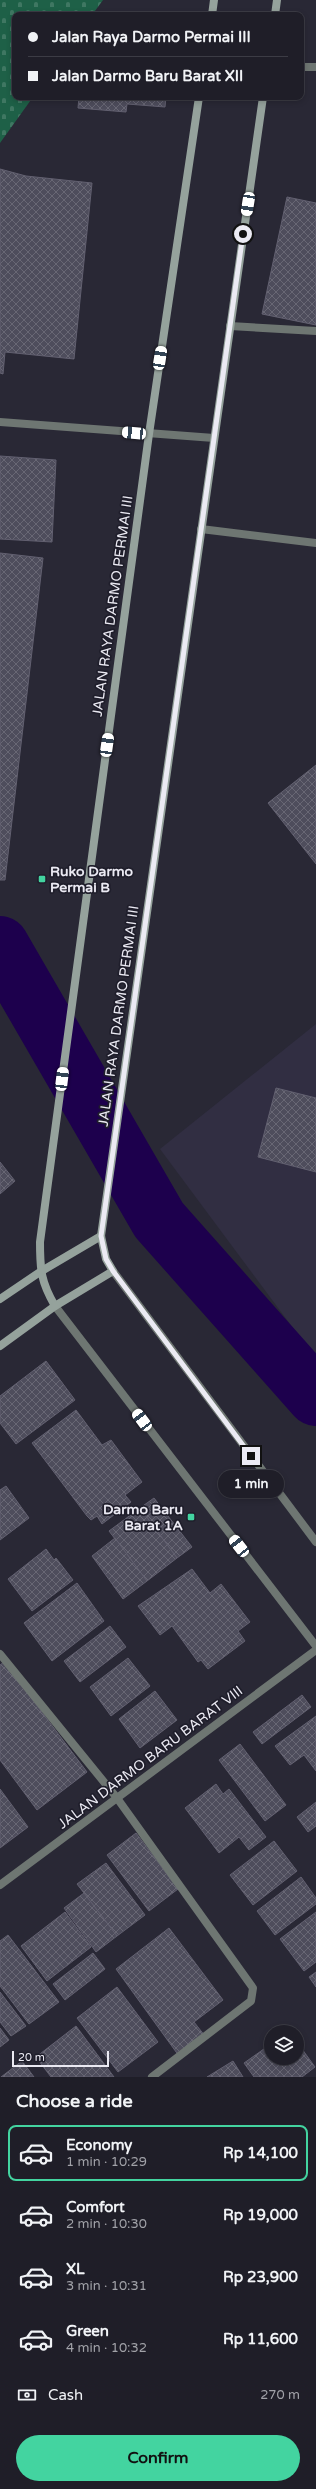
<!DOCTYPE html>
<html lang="en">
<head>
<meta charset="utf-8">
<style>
	body { margin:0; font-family:"Varela Round",sans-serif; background:#2c2b34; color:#f1f3f6; height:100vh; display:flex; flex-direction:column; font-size:15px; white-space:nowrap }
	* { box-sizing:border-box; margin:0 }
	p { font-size:13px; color:#a1a2a8 }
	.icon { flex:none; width:22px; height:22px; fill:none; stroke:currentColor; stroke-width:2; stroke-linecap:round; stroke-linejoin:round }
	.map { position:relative; height:2077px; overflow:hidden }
	.side { display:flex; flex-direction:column; background:#1f1e28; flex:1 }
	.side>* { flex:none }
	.hud { position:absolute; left:12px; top:12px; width:292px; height:88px; border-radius:8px; box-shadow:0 2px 6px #0003,0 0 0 1px #3c3c45; display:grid; align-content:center; height:88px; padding:0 16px; background:#1f1e28 }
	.controls { position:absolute; left:264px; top:2025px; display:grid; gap:8px }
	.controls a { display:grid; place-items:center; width:40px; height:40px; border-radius:50%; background:#1f1e28; box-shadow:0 2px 6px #0003,0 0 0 1px #3c3c45; font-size:20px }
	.scale { position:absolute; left:12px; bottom:10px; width:97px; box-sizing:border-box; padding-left:4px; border:2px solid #ebeaf3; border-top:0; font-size:11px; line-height:14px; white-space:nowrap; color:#ebeaf3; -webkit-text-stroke:3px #1f1e2b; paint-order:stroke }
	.end { position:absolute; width:18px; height:18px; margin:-9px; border:5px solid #ebeaf3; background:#111; box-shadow:0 0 0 2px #111 }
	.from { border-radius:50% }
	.bubble { position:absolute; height:28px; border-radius:14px; background:#1f1e28; box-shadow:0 2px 6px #0003,0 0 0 1px #3c3c45; font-size:13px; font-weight:800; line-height:28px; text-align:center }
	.car { position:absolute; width:12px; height:24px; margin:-12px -6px; border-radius:5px; box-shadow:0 0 3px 1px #0007; background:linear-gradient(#fff 24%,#345 0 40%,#fff 0 76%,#345 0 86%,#fff 0) }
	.hud b { display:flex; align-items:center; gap:14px; height:38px; font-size:15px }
	.hud b+b { border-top:1px solid #3c3c45 }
	.hud i { width:10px; height:10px; background:#f1f3f6 }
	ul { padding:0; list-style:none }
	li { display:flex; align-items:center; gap:12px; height:56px; margin:0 8px 6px; padding:0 8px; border:2px solid transparent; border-radius:8px }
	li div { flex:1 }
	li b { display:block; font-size:15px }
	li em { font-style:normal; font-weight:800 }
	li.active { border-color:#43d4a0 }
	li>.icon { width:36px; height:36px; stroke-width:1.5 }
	h2 { padding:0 16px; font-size:18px; line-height:48px }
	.pay { display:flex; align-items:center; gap:10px; height:44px; padding:0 16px; font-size:15px }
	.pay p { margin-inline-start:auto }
	.button { display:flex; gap:8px; margin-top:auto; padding:8px 16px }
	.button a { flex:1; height:46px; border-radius:24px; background:#43d4a0; color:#111; font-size:16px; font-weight:800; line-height:46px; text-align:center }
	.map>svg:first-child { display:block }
	.built { fill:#312e42 }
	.cemetery { fill:url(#cemetery-stones) }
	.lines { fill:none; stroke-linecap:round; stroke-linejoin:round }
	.river { stroke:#1d004d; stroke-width:58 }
	.building { fill:url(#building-cross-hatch); stroke:#626070 }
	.service { stroke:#6e7672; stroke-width:8 }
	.minor { stroke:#6e7672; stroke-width:8 }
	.tertiary { stroke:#6e7672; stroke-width:8 }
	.secondary { stroke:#95a29c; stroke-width:8 }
	.route { stroke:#ebeaf3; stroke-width:5 }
	.poi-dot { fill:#43d4a0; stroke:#1f1e2b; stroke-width:1.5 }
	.labels { text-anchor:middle; stroke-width:3.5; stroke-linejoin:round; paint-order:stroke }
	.street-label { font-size:14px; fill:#ebeaf3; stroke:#1f1e2b }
	.poi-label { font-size:14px; font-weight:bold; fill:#ebeaf3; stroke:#1f1e2b; text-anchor:start }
</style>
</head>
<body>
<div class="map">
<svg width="316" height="2077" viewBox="0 0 316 2077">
	<defs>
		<pattern id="cemetery-stones" width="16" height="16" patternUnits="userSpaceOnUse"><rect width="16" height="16" fill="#1e6047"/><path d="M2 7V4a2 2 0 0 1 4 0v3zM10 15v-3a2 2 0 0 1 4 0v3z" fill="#3f7762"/></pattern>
		<pattern id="building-cross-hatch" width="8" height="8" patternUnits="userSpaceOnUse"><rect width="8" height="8" fill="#4e4d5c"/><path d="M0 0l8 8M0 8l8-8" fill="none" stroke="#686774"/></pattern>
	</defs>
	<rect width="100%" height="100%" fill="#292835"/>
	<path class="built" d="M316,1024V1359L160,1149Z"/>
	<path class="cemetery" d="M0,0H103L92,15H15V97H33L0,143Z"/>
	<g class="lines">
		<path class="river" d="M0,945L159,1220L316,1397"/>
	</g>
	<g class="building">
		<path d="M79,97H166L165,107L127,104L126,112L78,108Z"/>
		<path d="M0,169L26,176L92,183L74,359L5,352L3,374L0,373Z"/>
		<path d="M287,197L316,203V325L262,314Z"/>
		<path d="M0,456L56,460L52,542L0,539Z"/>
		<path d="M0,553L43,558L5,880H0Z"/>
		<path d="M316,765V864L268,803Z"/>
		<path d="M276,1088L316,1098V1172L258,1157Z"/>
		<path d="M0,1162L15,1181L0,1194Z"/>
		<path d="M46,1361L75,1400L16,1444L0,1423V1396Z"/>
		<path d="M76,1410L102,1445L111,1440L142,1482L125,1495L131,1502L102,1524L97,1516L91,1520L87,1516L32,1443Z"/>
		<path d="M6,1486L29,1518L0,1540V1490Z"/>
		<path d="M154,1498L192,1547L177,1558L140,1508Z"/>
		<path d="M140,1508L177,1558L147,1581L109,1531Z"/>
		<path d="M115,1538L147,1581L123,1599L92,1556Z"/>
		<path d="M46,1549L54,1560L56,1558L73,1580L32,1611L8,1579Z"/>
		<path d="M192,1569L210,1593L221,1584L250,1622L238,1631L245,1641L208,1669L201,1660L198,1662L172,1626L160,1635L138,1606Z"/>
		<path d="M77,1583L104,1621L52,1661L24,1623Z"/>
		<path d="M110,1626L126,1647L80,1682L64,1661Z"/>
		<path d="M128,1658L150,1686L111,1716L90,1687Z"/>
		<path d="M4,1662L87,1772L37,1810L0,1760V1665Z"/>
		<path d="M155,1691L177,1720L140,1748L119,1719Z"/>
		<path d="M302,1695L311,1707L262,1744L253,1732Z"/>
		<path d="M316,1716V1771L304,1755L290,1765L275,1746Z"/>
		<path d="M240,1744L286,1805L265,1821L219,1760Z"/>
		<path d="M216,1784L223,1794L229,1789L266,1837L249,1850L239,1837L219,1853L185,1808Z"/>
		<path d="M0,1789L28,1827L0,1848Z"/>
		<path d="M316,1802V1826L308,1832L297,1817Z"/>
		<path d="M136,1833L178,1889L149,1911L107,1855Z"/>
		<path d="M274,1841L297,1871L253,1905L230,1875Z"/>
		<path d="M106,1863L145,1915L117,1936L77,1884Z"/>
		<path d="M301,1877L316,1898V1904L275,1935L257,1911Z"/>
		<path d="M84,1893L117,1936L96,1952L64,1908Z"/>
		<path d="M65,1912L91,1947L47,1981L21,1946Z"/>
		<path d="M316,1912V1962L304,1971L280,1939Z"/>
		<path d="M169,1928L223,2000L194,2022L205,2036L179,2056L116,1969Z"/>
		<path d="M8,1935L59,2002L29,2024L0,1986V1941Z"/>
		<path d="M93,1953L105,1969L65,2000L53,1984Z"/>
		<path d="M316,1972V1987L309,1977Z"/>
		<path d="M117,1987L158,2042L118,2072L77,2018Z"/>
		<path d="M0,1992L26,2026L11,2036L0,2022Z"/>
		<path d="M76,2026L114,2077H51L36,2057Z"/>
		<path d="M0,2028L9,2040L0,2047Z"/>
		<path d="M297,2042L315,2067L302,2077H254L244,2063L271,2044V2058H297Z"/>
		<path d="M22,2061L34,2077H1Z"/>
		<path d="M233,2061L243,2077H207Z"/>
	</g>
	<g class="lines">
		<g class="service">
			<path d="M230,326L316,331"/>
			<path d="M201,529L316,543"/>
		</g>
		<g class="minor">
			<path d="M301,67H316"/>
			<path d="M0,422L214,438"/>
			<path d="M0,1654L117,1798L253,1988L251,2001L152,2077"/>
			<path d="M0,1885L316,1650"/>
		</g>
		<g class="tertiary">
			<path d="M113,1271L316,1542"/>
			<path d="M55,1306L316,1646"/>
		</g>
		<g class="secondary">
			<path d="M212,15L214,0"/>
			<path d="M275,15L277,0"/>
			<path d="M0,1299L40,1272L101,1236"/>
			<path d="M55,1306C41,1282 40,1270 40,1242L149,434L199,97"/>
			<path d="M0,1346L55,1306L113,1271L106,1259L101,1236L263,97"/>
		</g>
	</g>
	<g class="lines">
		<path class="route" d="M243,234L101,1236L106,1259L113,1271L251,1456"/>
	</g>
	<g class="poi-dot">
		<rect x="38" y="875" width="8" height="8" rx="2"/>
		<rect x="187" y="1513" width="8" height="8" rx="2"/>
	</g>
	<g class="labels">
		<g class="street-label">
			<text transform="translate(112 606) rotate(-82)" y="5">JALAN RAYA DARMO PERMAI III</text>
			<text transform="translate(118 1016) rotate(-82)" y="5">JALAN RAYA DARMO PERMAI III</text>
			<text transform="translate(150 1757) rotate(-37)" y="5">JALAN DARMO BARU BARAT VIII</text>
		</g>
		<g class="poi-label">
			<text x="50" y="876">Ruko Darmo<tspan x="50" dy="16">Permai B</tspan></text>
			<text x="183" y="1514" text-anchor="end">Darmo Baru<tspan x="183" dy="16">Barat 1A</tspan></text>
		</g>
	</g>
</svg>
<div class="controls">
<a><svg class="icon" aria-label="layers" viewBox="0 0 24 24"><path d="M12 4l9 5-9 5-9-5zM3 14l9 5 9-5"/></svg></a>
</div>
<div class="scale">20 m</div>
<i class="end from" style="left:243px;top:234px"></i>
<i class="end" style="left:251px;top:1456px"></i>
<div class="bubble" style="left:218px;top:1470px;width:66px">1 min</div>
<i class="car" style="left:248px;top:204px;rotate:189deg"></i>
<i class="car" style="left:160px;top:358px;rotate:9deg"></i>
<i class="car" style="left:134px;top:433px;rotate:275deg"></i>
<i class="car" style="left:107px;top:745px;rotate:8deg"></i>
<i class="car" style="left:62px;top:1079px;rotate:7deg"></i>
<i class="car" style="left:142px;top:1420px;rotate:323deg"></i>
<i class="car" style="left:239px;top:1546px;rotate:322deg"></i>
<div class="hud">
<b><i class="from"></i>Jalan Raya Darmo Permai III</b>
<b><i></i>Jalan Darmo Baru Barat XII</b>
</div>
</div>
<section class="side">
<h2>Choose a ride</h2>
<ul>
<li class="active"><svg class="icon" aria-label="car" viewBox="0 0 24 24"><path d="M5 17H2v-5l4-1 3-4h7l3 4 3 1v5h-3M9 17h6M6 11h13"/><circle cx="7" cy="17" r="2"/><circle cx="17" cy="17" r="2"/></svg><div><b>Economy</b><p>1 min · 10:29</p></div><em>Rp 14,100</em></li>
<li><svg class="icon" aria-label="car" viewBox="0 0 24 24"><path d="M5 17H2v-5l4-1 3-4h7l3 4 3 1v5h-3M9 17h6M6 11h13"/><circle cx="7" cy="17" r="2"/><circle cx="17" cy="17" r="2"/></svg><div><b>Comfort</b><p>2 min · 10:30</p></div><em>Rp 19,000</em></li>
<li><svg class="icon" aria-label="car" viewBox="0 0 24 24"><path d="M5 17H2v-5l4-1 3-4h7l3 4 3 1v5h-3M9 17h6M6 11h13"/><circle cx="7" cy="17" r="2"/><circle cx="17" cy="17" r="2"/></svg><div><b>XL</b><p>3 min · 10:31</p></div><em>Rp 23,900</em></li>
<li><svg class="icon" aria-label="car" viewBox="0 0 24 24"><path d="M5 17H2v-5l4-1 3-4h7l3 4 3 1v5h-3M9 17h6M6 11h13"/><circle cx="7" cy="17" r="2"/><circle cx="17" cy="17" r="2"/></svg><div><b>Green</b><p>4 min · 10:32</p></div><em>Rp 11,600</em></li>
</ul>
<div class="pay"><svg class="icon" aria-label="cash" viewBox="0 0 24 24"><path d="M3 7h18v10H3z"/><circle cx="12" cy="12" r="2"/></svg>Cash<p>270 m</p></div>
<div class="button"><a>Confirm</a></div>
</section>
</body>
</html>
